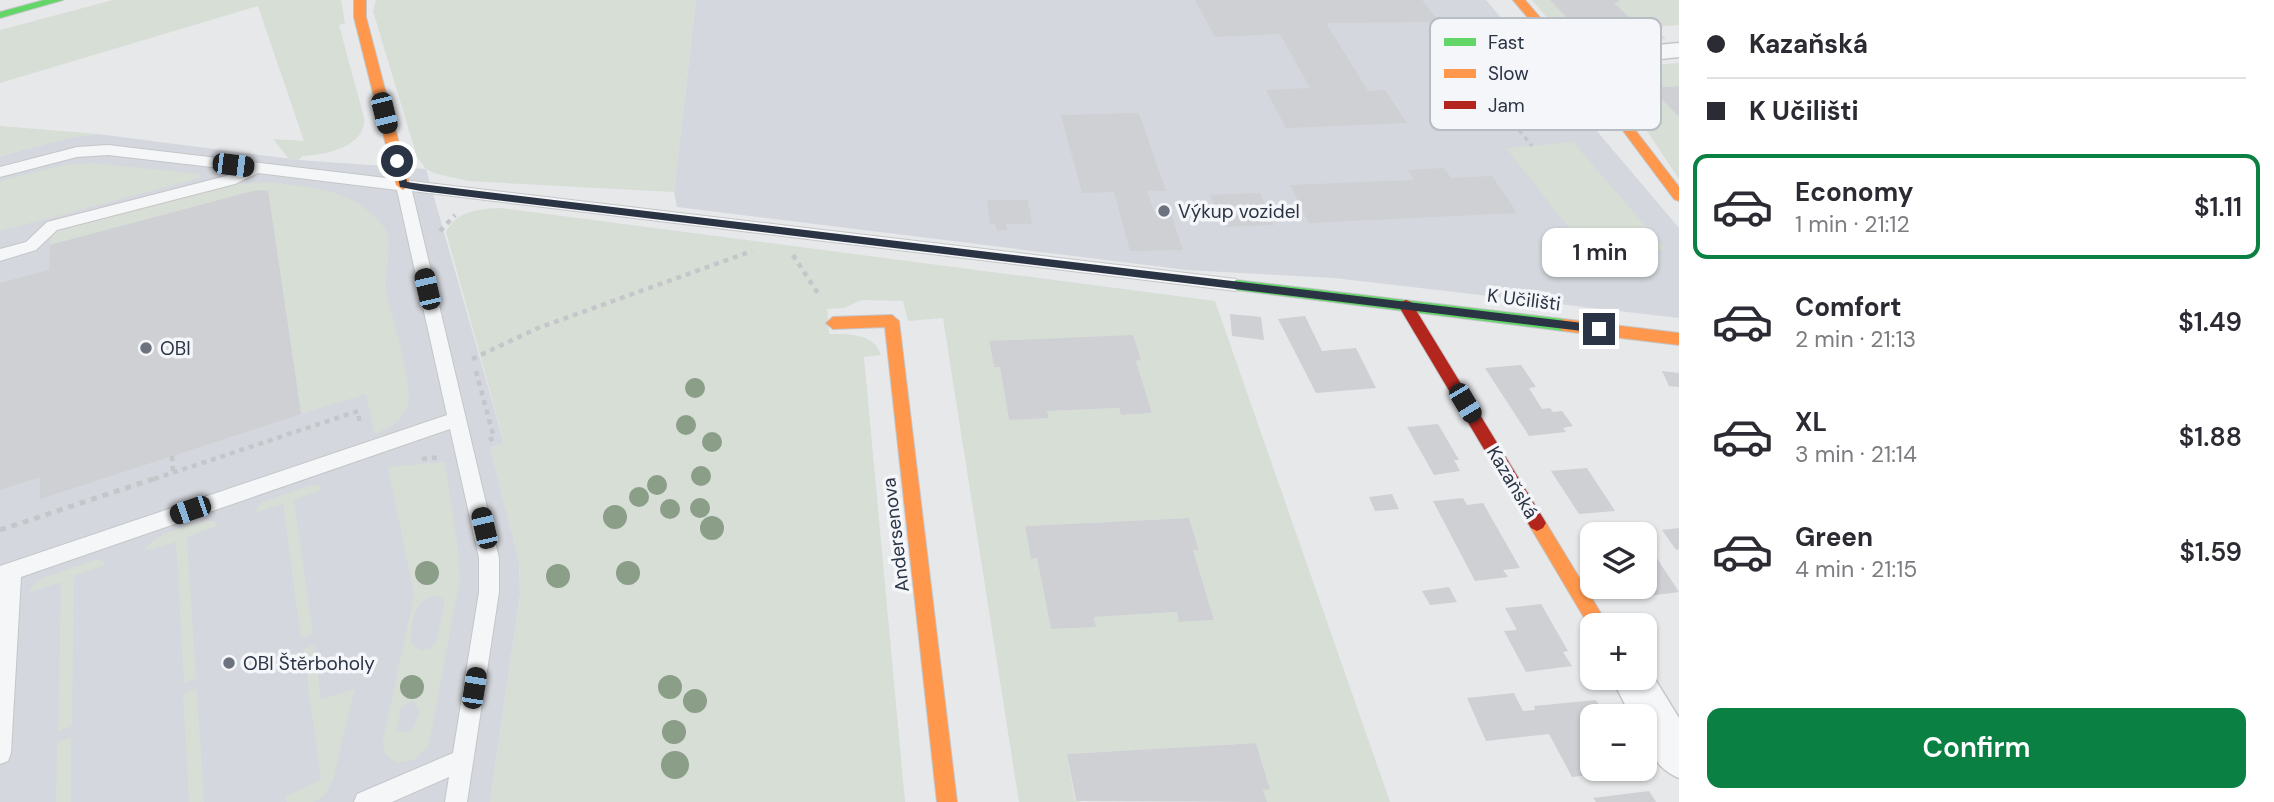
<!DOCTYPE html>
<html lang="en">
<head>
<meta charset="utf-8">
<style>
	body { margin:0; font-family:"DM Sans",sans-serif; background:#f2f2f3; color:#2b2b33; height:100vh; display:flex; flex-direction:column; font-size:26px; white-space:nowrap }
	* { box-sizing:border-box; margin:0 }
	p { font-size:23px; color:#7c7c81 }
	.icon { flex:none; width:38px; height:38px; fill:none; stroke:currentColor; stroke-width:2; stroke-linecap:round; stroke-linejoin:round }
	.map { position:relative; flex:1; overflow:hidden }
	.panel { display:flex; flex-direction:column; background:#fff; width:595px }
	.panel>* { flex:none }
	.top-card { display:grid; align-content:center; height:154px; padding:0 28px; background:#fff }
	.controls { position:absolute; left:1580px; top:522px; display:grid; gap:14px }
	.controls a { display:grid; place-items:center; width:77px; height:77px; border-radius:14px; background:#fff; box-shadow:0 2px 5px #0004; font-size:35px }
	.end { position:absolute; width:32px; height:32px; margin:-16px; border:9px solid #2b3445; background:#fff; box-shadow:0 0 0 4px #fff }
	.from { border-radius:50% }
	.bubble { position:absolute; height:49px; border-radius:14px; background:#fff; box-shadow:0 2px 5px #0004; font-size:23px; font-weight:600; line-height:49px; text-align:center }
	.car { position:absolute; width:21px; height:42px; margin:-21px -10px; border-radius:9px; box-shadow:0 0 5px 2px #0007; background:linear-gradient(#222 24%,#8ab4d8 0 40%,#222 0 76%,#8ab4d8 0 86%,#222 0) }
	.top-card b { display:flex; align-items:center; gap:24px; height:66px; font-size:26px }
	.top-card b+b { border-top:2px solid #e1e1e2 }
	.top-card i { width:18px; height:18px; background:#2b2b33 }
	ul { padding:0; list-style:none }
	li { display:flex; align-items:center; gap:21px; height:105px; margin:0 14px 10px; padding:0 14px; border:4px solid transparent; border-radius:14px }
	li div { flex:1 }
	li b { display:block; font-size:26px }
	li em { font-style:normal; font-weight:600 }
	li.on { border-color:#0b8043 }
	li>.icon { width:63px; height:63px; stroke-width:1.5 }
	.action { display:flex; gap:14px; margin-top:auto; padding:14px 28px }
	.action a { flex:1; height:80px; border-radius:14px; background:#0b8043; color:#fff; font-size:28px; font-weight:600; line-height:80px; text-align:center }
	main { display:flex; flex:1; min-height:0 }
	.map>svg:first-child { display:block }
	.built { fill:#d4d7dd }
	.green { fill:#d6ded6; fill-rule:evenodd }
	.building { fill:#ced0d3 }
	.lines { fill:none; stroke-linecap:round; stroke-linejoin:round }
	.lane-casing { stroke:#c4c6c8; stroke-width:2 }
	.street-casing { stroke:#c4c6c8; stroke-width:3 }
	.fast-casing { stroke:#c4c6c8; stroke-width:2 }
	.slow-casing { stroke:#c4c6c8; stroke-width:2 }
	.jam-casing { stroke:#c4c6c8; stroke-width:2 }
	.path-far2 { stroke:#c5c6ca; stroke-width:3.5; stroke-dasharray:4.5 4.5; stroke-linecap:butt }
	.path-far1 { stroke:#c5c6ca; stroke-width:4.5; stroke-dasharray:5 5; stroke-linecap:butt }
	.path { stroke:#c5c6ca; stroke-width:5; stroke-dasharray:6 6; stroke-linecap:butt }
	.lane { fill:#f5f6f7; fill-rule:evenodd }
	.street { fill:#f5f6f7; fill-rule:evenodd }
	.fast { fill:#63d668; fill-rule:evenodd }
	.slow { fill:#ff974d; fill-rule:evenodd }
	.jam { fill:#b3261e; fill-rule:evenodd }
	.tree { fill:#8a9e88 }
	.route { fill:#2b3445 }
	.poi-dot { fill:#6c737f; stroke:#f4f6f9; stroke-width:2.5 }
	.labels { text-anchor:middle; stroke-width:7; stroke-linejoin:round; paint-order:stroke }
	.poi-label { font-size:19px; fill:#2b3445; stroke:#f4f6f9; text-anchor:start }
	.street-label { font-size:19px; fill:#2b3445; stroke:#f4f6f9 }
	.key { fill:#f4f6f9; stroke:#b8bcc3; stroke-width:2 }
	.key-label { font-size:19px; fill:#2b3445 }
</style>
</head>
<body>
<main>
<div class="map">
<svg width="1679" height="802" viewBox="0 0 1679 802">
	<rect width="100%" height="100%" fill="#e6e8ea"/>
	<g class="built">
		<path d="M696,0H1486L1679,228V318L1334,278L1187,270L677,207L674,192Z"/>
		<path d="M98,134L299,160L426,169L504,443L490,448L519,561L520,595L490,802H0V156L68,138Z"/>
	</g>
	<g class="green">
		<path d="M113,0H341L345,23L339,25L364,118C366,147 325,155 302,156L299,160L289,159L273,139L304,141L258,6L0,83V30Z"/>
		<path d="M376,0H696L674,192L468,181L434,173L426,169L417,157L373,11Z"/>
		<path d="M1532,0H1550L1573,24L1607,22L1611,26L1623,25L1620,21L1631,20L1614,3L1620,2L1618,0H1679V25L1654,27L1666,39L1608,43L1605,48L1576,51Z"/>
		<path d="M1679,63V86L1652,88L1679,117V179L1647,131L1601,79L1604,72L1611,68Z"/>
		<path d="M0,126L98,134L68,138L0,156Z"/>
		<path d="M1573,142L1665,249L1591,256L1506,148Z"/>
		<path d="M93,163L200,174V178L0,231V181L63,165Z"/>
		<path d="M267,182C311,187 353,188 383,226C396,242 383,270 386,289C391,316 413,381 408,404C405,419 391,426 378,433H374L366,394L301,414L268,191L257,190L50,245L52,231L226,185Z"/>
		<path d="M500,208L1215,301L1390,802H1267L1263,790L1270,788L1256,743L1067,754L1075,801L1082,802H1019L943,318L908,321L903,301L862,300L844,308L827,309L829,334C848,334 874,333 881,355L864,357L905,802H490L520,595L519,561L490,448L504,442L446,232C456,211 479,209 500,208ZM989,342L1141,360L1136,361L1152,413L1121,415L1119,408L1047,411L1049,418L1009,420L1000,367H994ZM1189,518L1199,550H1193L1214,620L1180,622L1177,612L1094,617L1096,627L1051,629L1037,558L1031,559L1025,526Z"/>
		<path d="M445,462L457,542L460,579L429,745L414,760L397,763L385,754L383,740L414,595L388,467ZM437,595L443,599L444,604L437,640L431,648L421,650L411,643C410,625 415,598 437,595ZM413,700L419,712L414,727L409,732L397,731L401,708Z"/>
		<path d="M311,485H319L323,489L294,500L313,633L301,639L283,504L254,513L262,502Z"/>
		<path d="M206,521H214L218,526L187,537L196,678L184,683L176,542L145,551C153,532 187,527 206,521Z"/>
		<path d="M94,560H103L106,565L74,576L72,726L58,731L61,582L30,592V589L42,578Z"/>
		<path d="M314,645L321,699L355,689L333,780L325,795L314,802H287L285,796L321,780L303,649Z"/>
		<path d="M197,688L204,802H189L183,694Z"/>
		<path d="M71,737V802H56L57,742Z"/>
	</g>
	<g class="building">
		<path d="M1195,0H1422L1439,22L1326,23L1368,91L1385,90L1407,123L1286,128L1266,90L1310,88L1280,34L1215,37Z"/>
		<path d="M1550,0H1618L1620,2L1614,3L1632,20L1620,21L1624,25L1611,26L1607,22L1573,24Z"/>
		<path d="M1679,86V117L1651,88Z"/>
		<path d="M1139,113L1166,191H1147L1155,214H1171L1183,250L1130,251L1114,192L1082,193L1061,115Z"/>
		<path d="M1444,168L1451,178L1492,176L1517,213L1309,223L1290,185L1414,180L1408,170Z"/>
		<path d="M257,190L268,191L301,414L40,499V477L0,490V283L49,270L50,245Z"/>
		<path d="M1260,193L1274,225L1224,227L1210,195Z"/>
		<path d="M987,200H1028L1032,224H1006L1007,230L997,231L995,224H990Z"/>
		<path d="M1230,314L1261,317L1264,340L1232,336Z"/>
		<path d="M1305,316L1322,351L1356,348L1376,388L1316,393L1278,319Z"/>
		<path d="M1133,335L1141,360L1136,361L1152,413L1121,415L1119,408L1047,411L1049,418L1009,420L1000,367H994L989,341Z"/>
		<path d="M1521,365L1536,387L1529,388L1542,409L1550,408L1553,412L1562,411L1573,426L1563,428L1566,432L1529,436L1485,368Z"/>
		<path d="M1662,371L1679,373V387L1669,386Z"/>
		<path d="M1438,424L1459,460H1454L1460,471L1434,475L1407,427Z"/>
		<path d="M1587,468L1615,511L1579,514L1551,471Z"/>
		<path d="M1392,494L1399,509L1375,511L1369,497Z"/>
		<path d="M1463,498L1467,505L1483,503L1520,568L1503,570L1508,577L1475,581L1433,501Z"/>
		<path d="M1189,518L1199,550H1193L1214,620L1179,622L1177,612L1094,617L1096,627L1051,629L1037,558L1031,559L1025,526Z"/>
		<path d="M1679,528V549L1676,550L1662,530Z"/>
		<path d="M1645,546H1649L1679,592L1633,598L1625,586H1645Z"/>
		<path d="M1449,587L1457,602L1430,605L1422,591Z"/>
		<path d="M1541,604L1568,651L1563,652L1572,666L1526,672L1504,631L1517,630L1505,608Z"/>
		<path d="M1514,693L1523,711L1535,710L1534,706L1596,700L1605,716H1592V768L1636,770L1572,777L1549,734L1486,741L1467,698Z"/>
		<path d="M1256,743L1270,789L1263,790L1267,802L1076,801L1067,754Z"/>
		<path d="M1649,791L1656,802H1596L1593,798Z"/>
	</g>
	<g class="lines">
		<defs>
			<path id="lane" d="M108,145L1236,279L1244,285L1236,291L412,191L499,558V592L467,802H445L449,777L392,802H354L357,794L453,753L479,592V558L450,429L21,577L11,753L8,761L0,764V566L447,415L397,190L258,173L235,184L57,230L36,250L0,261V249L26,242L47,222L226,176L238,170L108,155L77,157L0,177V167L77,147Z"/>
			<g id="street">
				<path d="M1679,43V57L1571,69L1562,66L1559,61L1562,56L1571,53Z"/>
				<path d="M1645,663L1679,718V778C1652,767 1645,743 1645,716H1631L1611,677H1645Z"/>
			</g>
			<g id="fast">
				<path d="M44,0H63L0,18V12Z"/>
				<path d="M1236,280L1563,319L1570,325L1563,331L1236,290L1229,285Z"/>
			</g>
			<g id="slow">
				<path d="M354,0H366V17L410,185L403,190L396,185L354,17Z"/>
				<path d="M1513,0H1525L1626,118L1679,187V201L1674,199L1618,124Z"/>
				<path d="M892,315L899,321L957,802H937L885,327L833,329L826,323L833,317Z"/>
				<path d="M1563,319L1679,333V345L1563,331L1556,325Z"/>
				<path d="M1537,515L1543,518L1608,625H1592V631L1531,528L1528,523L1531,518Z"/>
			</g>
			<path id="jam" d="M1406,300L1411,302L1543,518L1546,523L1543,528L1537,531L1531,528L1401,310L1399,306L1401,302Z"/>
		</defs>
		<use href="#lane" class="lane-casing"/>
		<use href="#street" class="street-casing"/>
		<use href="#fast" class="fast-casing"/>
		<use href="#slow" class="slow-casing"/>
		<use href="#jam" class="jam-casing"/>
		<path class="path-far2" d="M1519,130L1532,146"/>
		<g class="path-far1">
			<path d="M440,231L455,215"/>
			<path d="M793,255L819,295"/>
			<path d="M472,359L538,328L752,251"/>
			<path d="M476,371L494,438L489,440"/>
			<path d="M172,456L173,472"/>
			<path d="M422,459L441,457"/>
			<path d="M154,479L358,411L360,425"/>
		</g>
		<path class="path" d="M0,530L159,477"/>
		<use href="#lane" class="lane"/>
		<use href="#street" class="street"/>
		<use href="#fast" class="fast"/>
		<use href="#slow" class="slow"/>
		<use href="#jam" class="jam"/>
	</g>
	<g class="tree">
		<circle cx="695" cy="388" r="10"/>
		<circle cx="686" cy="425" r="10"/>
		<circle cx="712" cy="442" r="10"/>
		<circle cx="701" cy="476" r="10"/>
		<circle cx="657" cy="485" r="10"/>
		<circle cx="639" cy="497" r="10"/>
		<circle cx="700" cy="508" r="10"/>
		<circle cx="670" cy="509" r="10"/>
		<circle cx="615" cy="517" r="12"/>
		<circle cx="712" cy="528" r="12"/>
		<circle cx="427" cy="573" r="12"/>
		<circle cx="628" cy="573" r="12"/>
		<circle cx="558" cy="576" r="12"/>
		<circle cx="412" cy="687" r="12"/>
		<circle cx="670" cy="687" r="12"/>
		<circle cx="695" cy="701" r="12"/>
		<circle cx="674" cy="732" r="12"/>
		<circle cx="675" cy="765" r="14"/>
	</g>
	<path class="route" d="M394,159L402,161L407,182L421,184L1599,325L1604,329L1599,333L421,191L400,187Z"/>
	<g class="poi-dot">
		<circle cx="1164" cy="211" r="7"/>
		<circle cx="146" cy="348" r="7"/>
		<circle cx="229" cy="663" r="7"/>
	</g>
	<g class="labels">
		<g class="poi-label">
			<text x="1178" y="218">Výkup vozidel</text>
			<text x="160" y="355">OBI</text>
			<text x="243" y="670">OBI Štěrboholy</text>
		</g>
		<g class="street-label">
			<text transform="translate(1524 299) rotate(7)" y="7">K Učilišti</text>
			<text transform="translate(1513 482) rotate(59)" y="7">Kazaňská</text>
			<text transform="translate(895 535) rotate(-97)" y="7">Andersenova</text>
		</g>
	</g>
	<rect x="1430" y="18" width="231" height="112" rx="10" class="key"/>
	<rect x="1444" y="38" width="32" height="8" fill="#63d668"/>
	<rect x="1444" y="69" width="32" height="9" fill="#ff974d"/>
	<rect x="1444" y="101" width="32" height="8" fill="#b3261e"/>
	<g class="key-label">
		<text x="1488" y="49">Fast</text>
		<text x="1488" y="80">Slow</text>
		<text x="1488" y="112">Jam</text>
	</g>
</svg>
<div class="controls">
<a><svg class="icon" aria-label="layers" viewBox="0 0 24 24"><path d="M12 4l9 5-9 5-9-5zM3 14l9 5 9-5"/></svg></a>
<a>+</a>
<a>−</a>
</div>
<i class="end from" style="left:397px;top:161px"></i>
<i class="end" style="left:1599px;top:329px"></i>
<div class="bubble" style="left:1542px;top:228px;width:116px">1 min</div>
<i class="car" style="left:384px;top:113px;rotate:166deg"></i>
<i class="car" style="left:233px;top:165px;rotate:97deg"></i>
<i class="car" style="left:427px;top:289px;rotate:347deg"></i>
<i class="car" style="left:1465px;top:403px;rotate:149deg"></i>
<i class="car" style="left:190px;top:510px;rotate:251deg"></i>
<i class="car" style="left:484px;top:528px;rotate:347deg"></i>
<i class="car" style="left:474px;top:688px;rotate:9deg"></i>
</div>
<section class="panel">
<div class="top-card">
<b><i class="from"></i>Kazaňská</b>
<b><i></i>K Učilišti</b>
</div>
<ul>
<li class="on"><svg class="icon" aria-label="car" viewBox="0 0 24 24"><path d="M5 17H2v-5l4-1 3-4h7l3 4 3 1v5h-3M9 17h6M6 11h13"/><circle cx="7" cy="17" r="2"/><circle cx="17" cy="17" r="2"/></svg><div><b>Economy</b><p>1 min · 21:12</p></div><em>$1.11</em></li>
<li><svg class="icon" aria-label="car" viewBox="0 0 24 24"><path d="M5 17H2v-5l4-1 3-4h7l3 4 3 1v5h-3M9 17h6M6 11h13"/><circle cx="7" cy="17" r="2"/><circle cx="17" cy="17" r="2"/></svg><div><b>Comfort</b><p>2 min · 21:13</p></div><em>$1.49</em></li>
<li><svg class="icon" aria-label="car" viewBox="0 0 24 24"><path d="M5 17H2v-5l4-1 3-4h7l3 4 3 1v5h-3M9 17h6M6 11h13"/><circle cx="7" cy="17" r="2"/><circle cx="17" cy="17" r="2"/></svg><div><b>XL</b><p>3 min · 21:14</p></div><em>$1.88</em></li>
<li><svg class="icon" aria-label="car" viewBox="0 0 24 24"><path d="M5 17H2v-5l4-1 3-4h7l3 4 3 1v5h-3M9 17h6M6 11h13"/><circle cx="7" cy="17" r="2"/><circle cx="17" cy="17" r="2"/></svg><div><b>Green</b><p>4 min · 21:15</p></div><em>$1.59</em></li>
</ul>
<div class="action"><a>Confirm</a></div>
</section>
</main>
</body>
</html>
